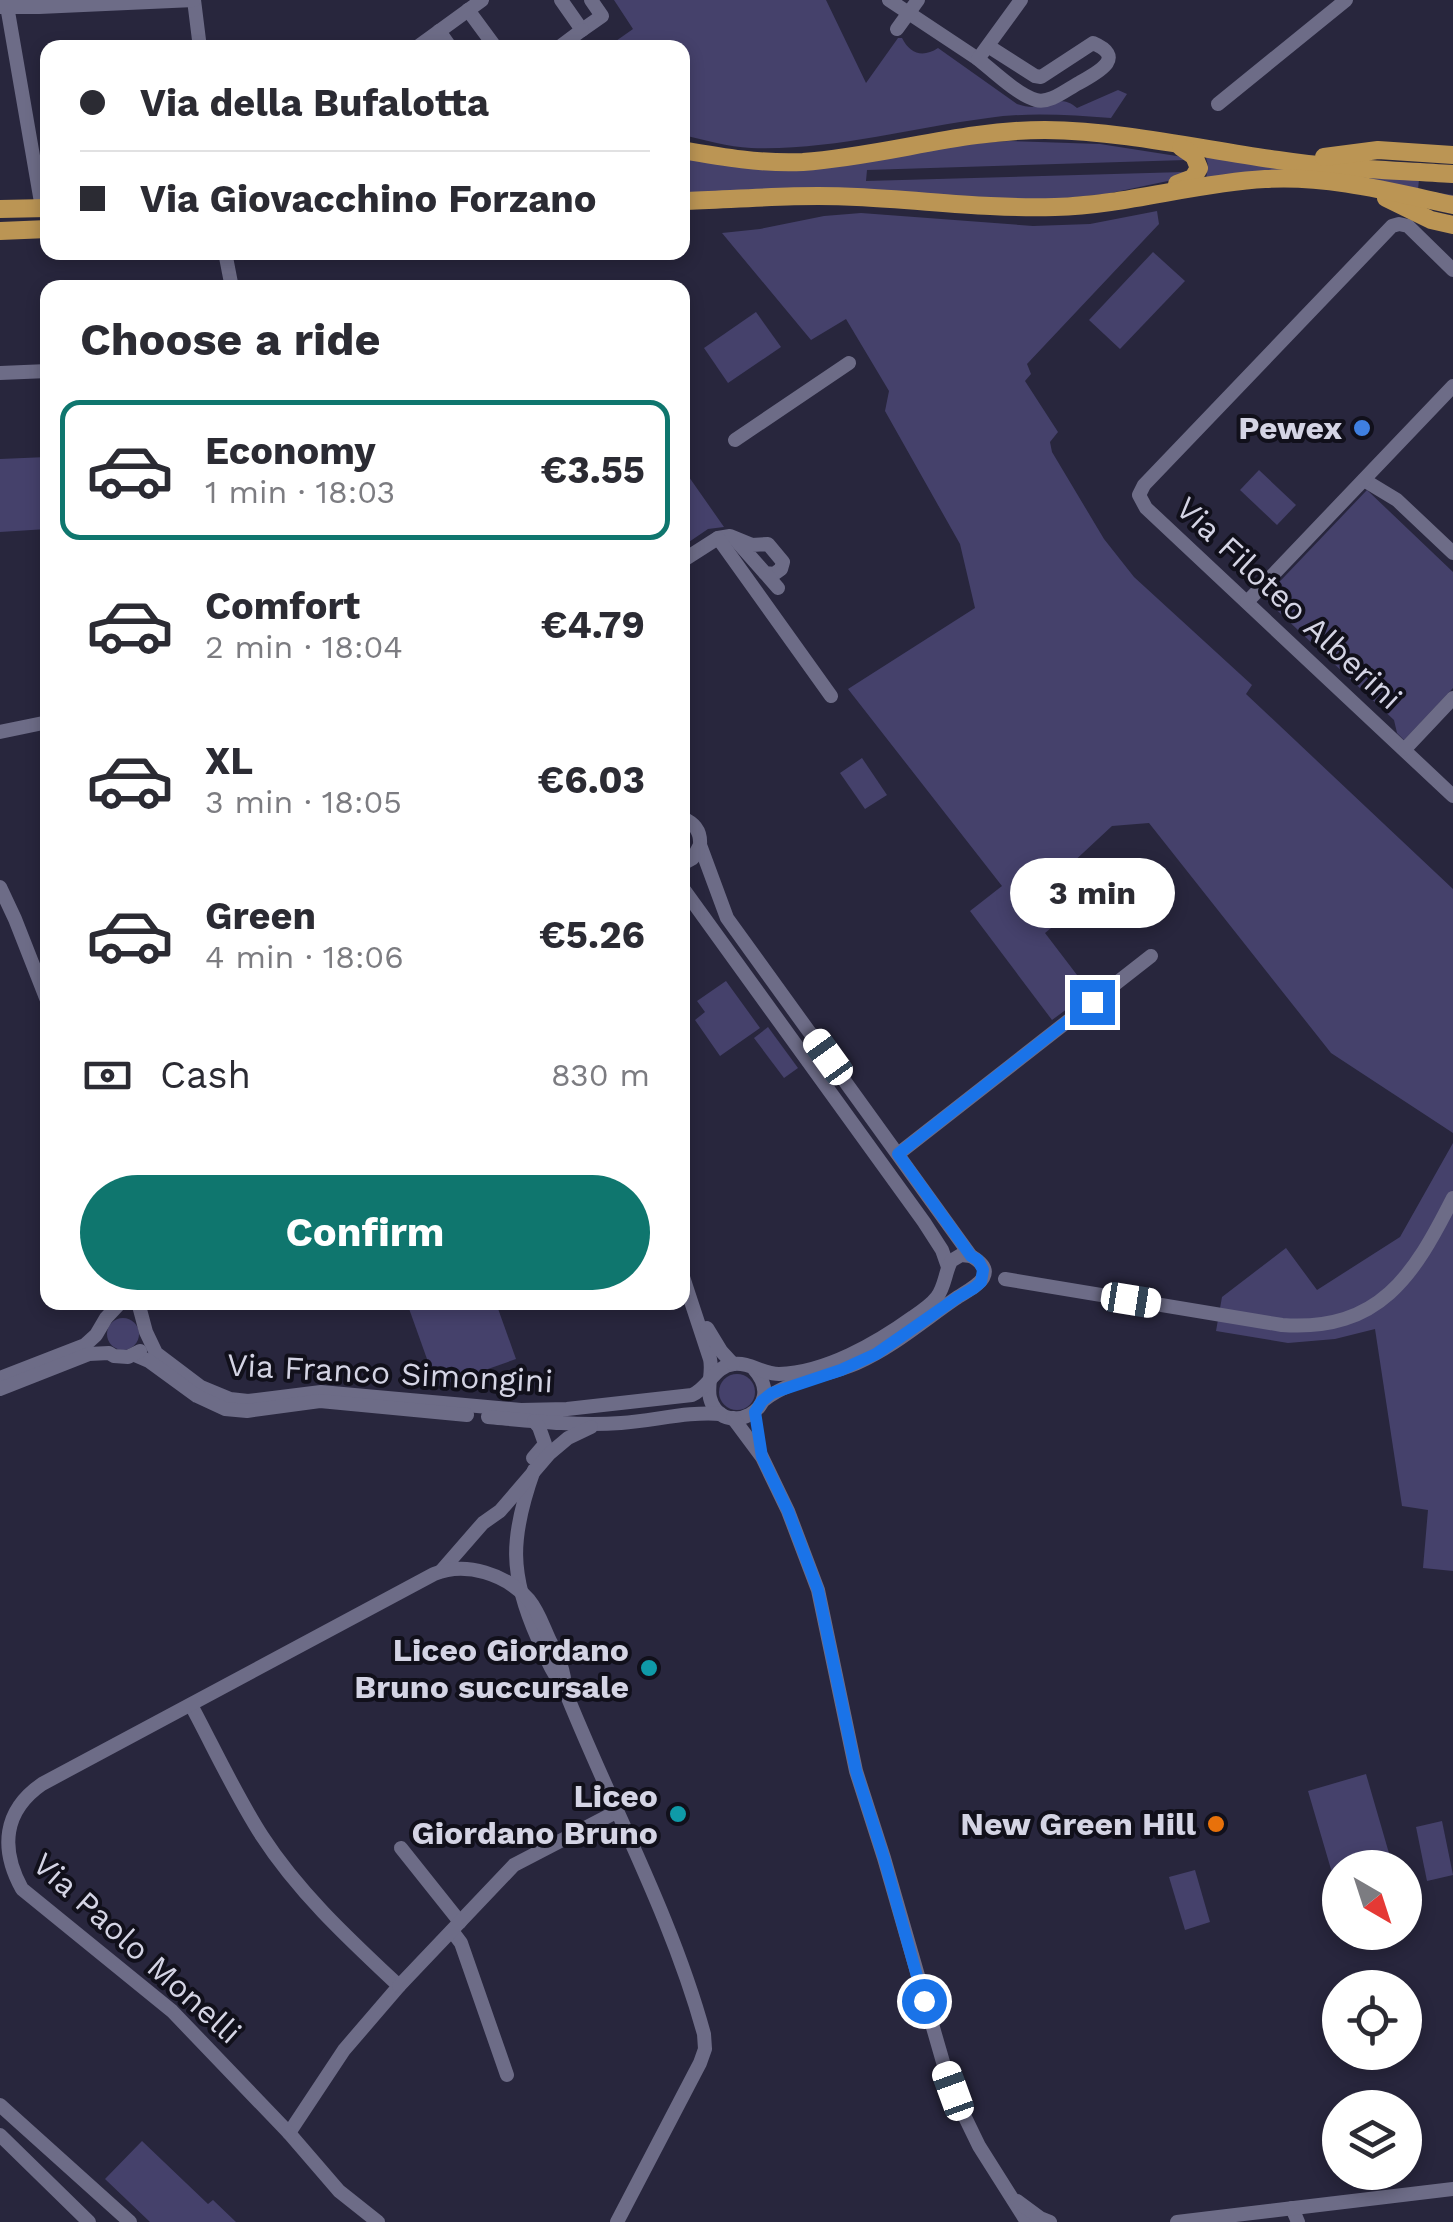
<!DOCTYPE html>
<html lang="en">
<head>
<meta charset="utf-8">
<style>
	body { margin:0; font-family:"Work Sans",sans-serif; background:#f7f7f7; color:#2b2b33; height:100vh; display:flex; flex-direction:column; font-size:38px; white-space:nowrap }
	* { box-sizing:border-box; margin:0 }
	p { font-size:32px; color:#7c7c81 }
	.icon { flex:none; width:55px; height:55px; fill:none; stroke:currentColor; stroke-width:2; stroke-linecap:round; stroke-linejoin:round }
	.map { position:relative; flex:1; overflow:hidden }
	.details { position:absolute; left:40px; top:280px; width:650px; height:1030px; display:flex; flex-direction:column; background:#fff; border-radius:20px; box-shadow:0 5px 15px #0003 }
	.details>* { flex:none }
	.guide { position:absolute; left:40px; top:40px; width:650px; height:220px; border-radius:20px; box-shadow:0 5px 15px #0003; display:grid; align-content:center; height:220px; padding:0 40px; background:#fff }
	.needle { width:65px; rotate:141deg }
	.fabs { position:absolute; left:1322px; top:1850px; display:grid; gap:20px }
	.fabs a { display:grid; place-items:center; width:100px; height:100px; border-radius:50%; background:#fff; box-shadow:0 5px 15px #0003; font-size:50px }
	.end { position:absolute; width:45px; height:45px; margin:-22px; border:12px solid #1a73e8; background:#fff; box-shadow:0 0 0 5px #fff }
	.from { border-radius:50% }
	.bubble { position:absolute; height:70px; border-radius:35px; background:#fff; box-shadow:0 5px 15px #0003; font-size:32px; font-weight:700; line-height:70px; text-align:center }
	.car { position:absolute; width:30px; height:60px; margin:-30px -15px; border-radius:12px; box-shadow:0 0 8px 2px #0007; background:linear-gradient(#fff 24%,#345 0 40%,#fff 0 76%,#345 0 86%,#fff 0) }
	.guide b { display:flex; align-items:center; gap:35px; height:95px; font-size:38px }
	.guide b+b { border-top:2px solid #e1e1e2 }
	.guide i { width:25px; height:25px; background:#2b2b33 }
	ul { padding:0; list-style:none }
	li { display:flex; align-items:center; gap:30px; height:140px; margin:0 20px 15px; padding:0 20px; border:5px solid transparent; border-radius:20px }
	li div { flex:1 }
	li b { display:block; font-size:38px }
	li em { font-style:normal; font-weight:700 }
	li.current { border-color:#0f766e }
	li>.icon { width:90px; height:90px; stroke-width:1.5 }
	h2 { padding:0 40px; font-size:45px; line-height:120px }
	.pay { display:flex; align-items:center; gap:25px; height:110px; padding:0 40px; font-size:38px }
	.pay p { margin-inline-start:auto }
	.primary-button { display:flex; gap:20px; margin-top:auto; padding:20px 40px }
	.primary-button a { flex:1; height:115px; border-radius:60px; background:#0f766e; color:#fff; font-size:40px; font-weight:700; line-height:115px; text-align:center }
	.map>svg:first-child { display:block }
	.green { fill:#45416b }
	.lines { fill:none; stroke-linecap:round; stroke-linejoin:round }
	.minor { stroke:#6d6c87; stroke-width:14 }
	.major { stroke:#bb9554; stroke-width:18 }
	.route { stroke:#1a73e8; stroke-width:12 }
	.shop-dot { fill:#3f7fe0; stroke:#11101b; stroke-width:4 }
	.culture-dot { fill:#0f9aa8; stroke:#11101b; stroke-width:4 }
	.food-dot { fill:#e8710a; stroke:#11101b; stroke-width:4 }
	.labels { text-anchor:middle; stroke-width:8; stroke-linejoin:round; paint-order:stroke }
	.poi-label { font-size:32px; font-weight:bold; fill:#d4d4e4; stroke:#11101b; text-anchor:end }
	.street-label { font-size:32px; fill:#d4d4e4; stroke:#11101b }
</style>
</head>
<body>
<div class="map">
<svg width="1453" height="2222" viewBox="0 0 1453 2222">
	<rect width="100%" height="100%" fill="#28263d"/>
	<g class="green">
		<path d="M614,0H826L866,83L898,38H902C910,54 923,58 938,48L1017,104C1047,115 1056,90 1077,108L1118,90L1127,94L1111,118C1070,115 1029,112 988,118C909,128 830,151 751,148C728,147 705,140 683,135L682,48H606L633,29Z"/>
		<path d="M1009,141L1100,144L1183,157L1186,160L867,170L866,181L1184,172L1182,178L1106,194L1035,201L683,194L682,156L713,162Z"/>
		<path d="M1205,154L1453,180V183L1419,179L1418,190L1453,195V199L1388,186L1206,180L1208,165Z"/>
		<path d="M1157,211L1159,224L1027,364L1031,374L1025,381L1058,432L1050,442L1052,452L1104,539L1134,577L1252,685L1246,694L1453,889V1133L1331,1053L1149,823L1112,826L1055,879L1073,910L1045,933L1090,992L1052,1020L970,911L1002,886L848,689L975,608L960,544L885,411L889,391L846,319L811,340L722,233L760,229L824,216L861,213L1033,226L1090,224Z"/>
		<path d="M1153,252L1185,281L1120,349L1089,320Z"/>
		<path d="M756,312L781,347L728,383L704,348Z"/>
		<path d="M47,457V529L0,532V459Z"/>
		<path d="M682,467L724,527L708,529L683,546Z"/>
		<path d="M1259,470L1296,505L1277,525L1240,490Z"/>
		<path d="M1367,490L1453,572V688L1404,740L1397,733L1394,720L1264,598Z"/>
		<path d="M862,758L887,795L865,809L840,773Z"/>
		<path d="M726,981L760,1028L720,1056L695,1020L705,1012L697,1001Z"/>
		<path d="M768,1027L798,1068L784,1078L754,1038Z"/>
		<path d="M1453,1143V1571L1423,1568L1428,1510L1402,1506L1375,1329L1335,1339L1288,1343L1216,1331L1222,1297L1286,1248L1317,1290L1400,1237Z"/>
		<path d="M407,1303H496L516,1359L437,1387Z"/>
		<circle cx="123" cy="1334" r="16"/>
		<circle cx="737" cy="1392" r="18"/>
		<path d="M1366,1774L1393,1867L1340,1868V1900L1308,1791Z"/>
		<path d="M1442,1821L1453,1875L1427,1881L1416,1827Z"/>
		<path d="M1195,1870L1210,1922L1185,1930L1169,1877Z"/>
		<path d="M142,2141L208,2204L213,2200L236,2222H150L105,2179Z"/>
	</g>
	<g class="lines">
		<g class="minor">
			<path d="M6,0L42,208"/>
			<path d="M194,0L200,48"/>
			<path d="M561,0L582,30L602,16L591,0"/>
			<path d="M889,0L978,59"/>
			<path d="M1,7H39L194,0"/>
			<path d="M468,10L496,48"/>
			<path d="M897,29L918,0"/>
			<path d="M439,31L451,48"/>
			<path d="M988,46L1035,76L1041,77L1093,43C1128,58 1096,73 1079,83C1067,89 1050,104 1036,100C1018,95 993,71 978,59L1021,0"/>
			<path d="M416,48L482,0"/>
			<path d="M558,48L582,30"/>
			<path d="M1218,104L1346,0"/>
			<path d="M225,252L232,288"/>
			<path d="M1453,270L1408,226L1399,224L1392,226L1144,485L1139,495L1146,508L1453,796"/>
			<path d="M0,373L48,371"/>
			<path d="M735,440L849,363"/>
			<path d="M1364,480L1397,500L1453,553"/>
			<path d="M718,538L730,536L752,545L768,544L783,562L781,569L774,574L765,573L734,538"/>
			<path d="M682,561L718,538L831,696"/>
			<path d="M765,573L778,588"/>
			<path d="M1247,602L1453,386"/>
			<path d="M0,732L48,722"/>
			<path d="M1405,749L1453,698"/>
			<path d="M682,818C695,823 701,832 700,845L727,918L971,1256C1003,1275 971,1288 955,1299C923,1321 893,1347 857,1363C827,1376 788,1380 763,1401"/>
			<path d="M682,864L693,858L700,845"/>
			<path d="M0,887L15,919L48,1003"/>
			<path d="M682,887L924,1222L942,1250L948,1267"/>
			<path d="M898,1154L1151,956"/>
			<path d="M682,1274L710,1359C713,1372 707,1386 710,1398C721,1441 790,1409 754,1369"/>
			<path d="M1005,1279L1282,1325C1380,1332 1414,1275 1453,1198"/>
			<path d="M138,1302L146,1332L156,1353L201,1387L230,1399L248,1401L321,1392L521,1410L567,1409L692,1395C709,1388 714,1366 734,1364C749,1362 763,1374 779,1374C825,1373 877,1343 913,1317C922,1311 931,1305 937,1297C945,1286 945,1273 951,1261L961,1255L971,1256"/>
			<path d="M707,1328L721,1351L733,1364"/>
			<path d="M135,1355L149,1361L197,1396L225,1409L247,1411L320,1401L467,1415"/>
			<path d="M0,1378L85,1345L96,1335L106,1318L121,1302"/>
			<path d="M0,1389L89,1354L109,1353L114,1356L128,1357L140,1351"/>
			<path d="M488,1417C532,1421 576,1426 621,1423C654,1421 688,1411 721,1414"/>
			<path d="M733,1418L762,1457L788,1511L818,1590L856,1771L884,1858L945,2069L962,2111L979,2146L1027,2222"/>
			<path d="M533,1458L545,1444L539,1427L534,1421"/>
			<path d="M534,1470C510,1537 509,1574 538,1639C546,1657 552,1673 564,1688"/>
			<path d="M442,1570L483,1523L500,1511L549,1454L568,1438L591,1427"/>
			<path d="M191,1705C214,1748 235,1794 262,1836C299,1893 349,1939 399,1986L344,2050L289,2133"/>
			<path d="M401,1848L460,1922"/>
			<path d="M452,1931L461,1943L507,2075"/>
			<path d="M399,1986L514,1865L616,1812"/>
			<path d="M0,2105L130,2222"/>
			<path d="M0,2135L89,2222"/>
			<path d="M1017,2201L1040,2218L1050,2222"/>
			<path d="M1292,2208L1298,2222"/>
			<path d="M378,2222L339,2191L289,2133L172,2011L22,1889C0,1849 3,1811 42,1784L434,1574C466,1561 506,1574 529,1600C539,1612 544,1629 551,1643C557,1658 566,1671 564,1688C610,1804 671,1914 704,2034L705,2049L700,2063L617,2222"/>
			<path d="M1177,2222L1453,2189"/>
		</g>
		<g class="major">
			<path d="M682,150C722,157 762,164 803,162C885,156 962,130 1045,130C1124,131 1200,149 1278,160C1336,169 1395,170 1453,174"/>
			<path d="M1324,157L1378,150L1453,155"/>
			<path d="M1177,184L1193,178L1199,168L1194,156L1181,147"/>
			<path d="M1386,198L1431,220L1453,225"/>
			<path d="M682,201C741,199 799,194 857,197C923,200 988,209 1055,207C1126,205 1194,183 1265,179C1328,175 1392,192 1453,205"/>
			<path d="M0,209L48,208"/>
			<path d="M0,231L48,229"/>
		</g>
	</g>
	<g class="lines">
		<path class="route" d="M924,2001L884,1858L856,1771L818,1590L788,1511L762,1457L755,1412L762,1401L772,1393L841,1370L876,1354L958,1297L974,1288L981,1282L983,1270L978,1260L971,1256L898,1154L1092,1002"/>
	</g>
	<circle class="shop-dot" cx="1362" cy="428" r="10"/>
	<g class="culture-dot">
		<circle cx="649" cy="1668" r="10"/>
		<circle cx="678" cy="1814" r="10"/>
	</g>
	<circle class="food-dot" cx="1216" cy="1824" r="10"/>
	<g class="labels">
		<g class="poi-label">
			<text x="1342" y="439">Pewex</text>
			<text x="629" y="1661">Liceo Giordano<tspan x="629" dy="37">Bruno succursale</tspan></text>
			<text x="658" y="1807">Liceo<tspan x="658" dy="37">Giordano Bruno</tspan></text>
			<text x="1196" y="1835">New Green Hill</text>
		</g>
		<g class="street-label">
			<text transform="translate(1289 603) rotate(43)" y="11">Via Filoteo Alberini</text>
			<text transform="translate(390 1373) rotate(3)" y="11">Via Franco Simongini</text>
			<text transform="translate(137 1948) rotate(42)" y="11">Via Paolo Monelli</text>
		</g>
	</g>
</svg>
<div class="fabs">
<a><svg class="needle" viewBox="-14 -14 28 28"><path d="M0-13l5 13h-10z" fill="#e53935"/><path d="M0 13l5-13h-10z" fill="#7c7c81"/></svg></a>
<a><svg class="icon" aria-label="locate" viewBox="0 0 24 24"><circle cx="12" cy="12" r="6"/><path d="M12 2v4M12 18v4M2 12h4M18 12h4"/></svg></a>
<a><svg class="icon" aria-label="layers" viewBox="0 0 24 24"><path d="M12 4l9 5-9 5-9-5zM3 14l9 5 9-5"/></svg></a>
</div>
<i class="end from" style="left:924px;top:2001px"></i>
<i class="end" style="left:1092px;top:1002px"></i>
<div class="bubble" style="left:1010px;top:858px;width:165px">3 min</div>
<i class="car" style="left:828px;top:1057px;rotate:324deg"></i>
<i class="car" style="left:1131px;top:1300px;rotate:99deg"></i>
<i class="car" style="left:953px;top:2091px;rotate:340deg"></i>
<div class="guide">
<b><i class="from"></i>Via della Bufalotta</b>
<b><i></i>Via Giovacchino Forzano</b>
</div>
<section class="details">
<h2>Choose a ride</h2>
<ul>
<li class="current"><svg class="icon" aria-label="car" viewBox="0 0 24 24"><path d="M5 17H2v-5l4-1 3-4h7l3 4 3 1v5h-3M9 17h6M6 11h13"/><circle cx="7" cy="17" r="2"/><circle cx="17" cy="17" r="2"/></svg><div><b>Economy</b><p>1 min · 18:03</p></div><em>€3.55</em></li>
<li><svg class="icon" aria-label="car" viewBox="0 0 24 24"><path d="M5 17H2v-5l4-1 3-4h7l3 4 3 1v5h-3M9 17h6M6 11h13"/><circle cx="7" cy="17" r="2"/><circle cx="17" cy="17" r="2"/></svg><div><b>Comfort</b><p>2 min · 18:04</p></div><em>€4.79</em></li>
<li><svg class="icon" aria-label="car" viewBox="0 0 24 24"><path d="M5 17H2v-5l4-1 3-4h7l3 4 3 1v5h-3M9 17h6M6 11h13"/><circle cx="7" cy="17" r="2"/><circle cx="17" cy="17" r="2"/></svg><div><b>XL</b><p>3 min · 18:05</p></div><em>€6.03</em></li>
<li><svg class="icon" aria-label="car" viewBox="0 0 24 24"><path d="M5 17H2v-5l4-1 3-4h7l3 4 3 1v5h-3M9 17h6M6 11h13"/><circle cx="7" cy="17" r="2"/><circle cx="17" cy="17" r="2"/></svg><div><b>Green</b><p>4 min · 18:06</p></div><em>€5.26</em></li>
</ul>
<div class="pay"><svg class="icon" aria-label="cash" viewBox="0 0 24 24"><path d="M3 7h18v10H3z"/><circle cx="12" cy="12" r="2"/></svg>Cash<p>830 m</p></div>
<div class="primary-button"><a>Confirm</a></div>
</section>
</div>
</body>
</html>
